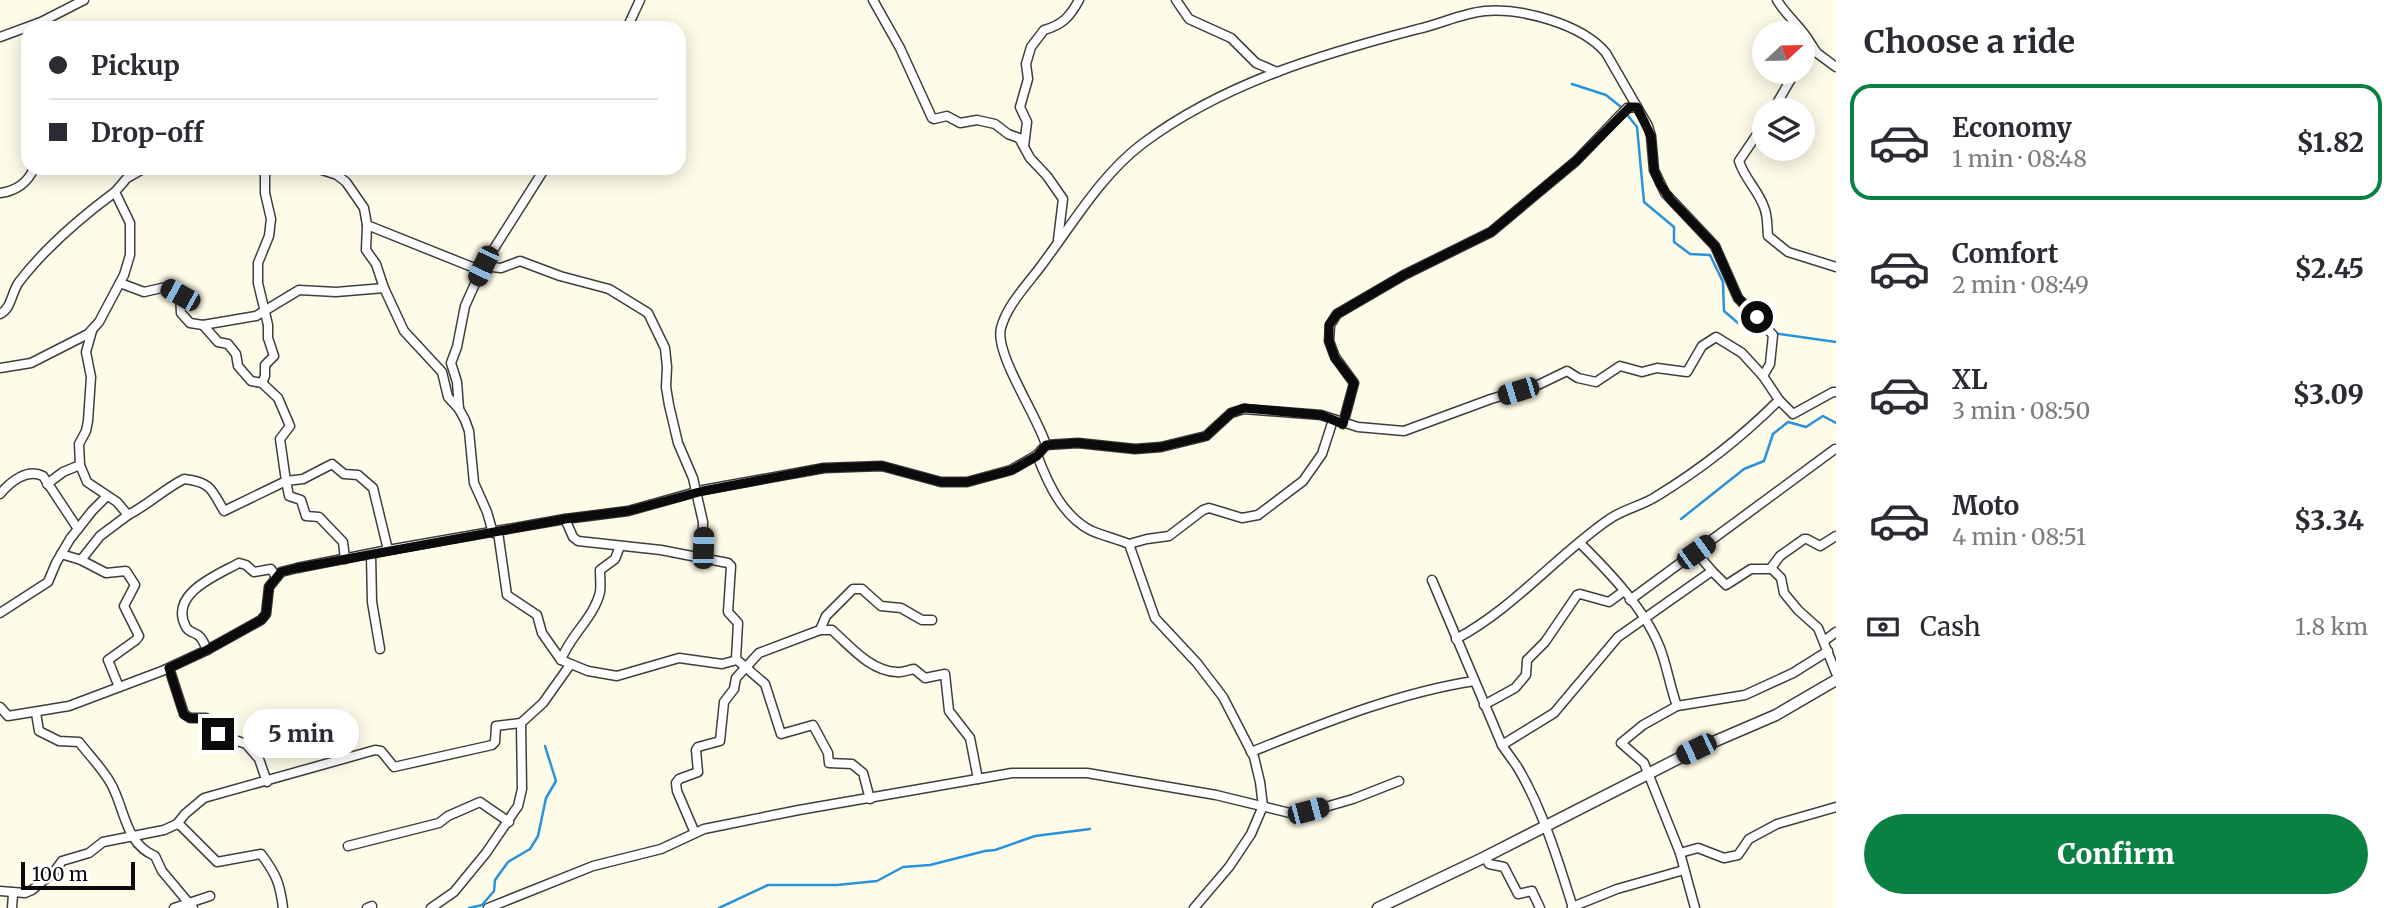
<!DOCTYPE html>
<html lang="en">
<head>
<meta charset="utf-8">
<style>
	body { margin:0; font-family:Merriweather,serif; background:#f2f2f3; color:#2b2b33; height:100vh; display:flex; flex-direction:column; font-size:26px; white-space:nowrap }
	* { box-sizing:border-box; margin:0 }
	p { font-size:23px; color:#7c7c81 }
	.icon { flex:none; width:38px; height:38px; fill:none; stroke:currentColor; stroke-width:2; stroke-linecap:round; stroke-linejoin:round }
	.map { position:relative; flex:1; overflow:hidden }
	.sheet { display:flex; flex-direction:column; background:#fff; width:560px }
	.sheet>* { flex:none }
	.top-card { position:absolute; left:21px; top:21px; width:665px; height:154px; border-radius:21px; box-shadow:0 4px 18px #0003; display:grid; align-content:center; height:154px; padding:0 28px; background:#fff }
	.needle { width:46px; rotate:68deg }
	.tools { position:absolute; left:1752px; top:21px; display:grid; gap:14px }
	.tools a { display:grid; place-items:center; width:63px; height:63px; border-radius:50%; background:#fff; box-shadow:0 4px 18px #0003; font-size:35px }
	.scale { position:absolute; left:21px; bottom:18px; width:114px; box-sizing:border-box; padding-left:7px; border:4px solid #0b0b0b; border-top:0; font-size:19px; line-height:24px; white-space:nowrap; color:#0b0b0b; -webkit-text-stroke:5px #fff; paint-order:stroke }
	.end { position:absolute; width:32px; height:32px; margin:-16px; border:9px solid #0b0b0b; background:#fff; box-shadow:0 0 0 4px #fff }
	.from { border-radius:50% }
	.bubble { position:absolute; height:49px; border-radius:24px; background:#fff; box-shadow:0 4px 18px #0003; font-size:23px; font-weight:800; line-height:49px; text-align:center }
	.car { position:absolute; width:21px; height:42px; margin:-21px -10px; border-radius:9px; box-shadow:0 0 5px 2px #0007; background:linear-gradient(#222 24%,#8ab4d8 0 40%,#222 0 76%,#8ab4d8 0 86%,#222 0) }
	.top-card b { display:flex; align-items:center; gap:24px; height:66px; font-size:26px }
	.top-card b+b { border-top:2px solid #e1e1e2 }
	.top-card i { width:18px; height:18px; background:#2b2b33 }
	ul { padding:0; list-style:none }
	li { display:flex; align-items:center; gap:21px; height:116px; margin:0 14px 10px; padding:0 14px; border:4px solid transparent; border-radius:21px }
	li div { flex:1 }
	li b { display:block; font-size:26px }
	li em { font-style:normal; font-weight:800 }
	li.on { border-color:#0b8043 }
	li>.icon { width:63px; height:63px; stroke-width:1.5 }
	h2 { padding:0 28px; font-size:32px; line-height:84px }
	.pay { display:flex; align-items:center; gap:18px; height:77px; padding:0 28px; font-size:26px }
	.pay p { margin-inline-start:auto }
	.action { display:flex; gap:14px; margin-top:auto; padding:14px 28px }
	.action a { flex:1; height:80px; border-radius:42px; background:#0b8043; color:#fff; font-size:28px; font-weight:800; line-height:80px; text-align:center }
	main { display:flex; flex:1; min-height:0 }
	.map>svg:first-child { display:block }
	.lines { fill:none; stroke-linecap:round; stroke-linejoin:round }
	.stream { stroke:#2893db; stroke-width:2.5 }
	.minor-casing { stroke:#3e3e3e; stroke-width:11 }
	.tertiary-casing { stroke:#3e3e3e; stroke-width:13 }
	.minor { stroke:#fff; stroke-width:8 }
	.tertiary { stroke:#fff; stroke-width:10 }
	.route { stroke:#0b0b0b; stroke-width:9 }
</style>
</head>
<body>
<main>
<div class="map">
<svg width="1836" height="908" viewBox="0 0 1836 908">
	<rect width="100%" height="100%" fill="#fffbe9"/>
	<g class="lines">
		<g class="stream">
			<path d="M1572,84L1606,95L1621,107L1637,127L1644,202L1674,227V242L1690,254L1710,255L1723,282L1724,311L1738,323L1766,331"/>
			<path d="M1773,333L1836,342"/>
			<path d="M1681,519L1744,469L1764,461L1773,434L1788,422L1806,427L1823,416L1836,423"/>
			<path d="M469,908L482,905L494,891L495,880L508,862L530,849L538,836L546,798L556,781L545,746"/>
			<path d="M719,908L768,885H837L877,881L903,867L930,865L985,851L995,850L1035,836L1090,829"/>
		</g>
		<defs>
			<g id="minor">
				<path d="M873,0L900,48L932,118L934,119L947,116L960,123L977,120L995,124L1008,134L1019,138L1030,158L1047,176L1063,199L1058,240"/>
				<path d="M1176,0L1189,19L1231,38L1256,63L1277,72"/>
				<path d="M1777,0C1786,16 1802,27 1811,44L1802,58"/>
				<path d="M627,28L640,0"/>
				<path d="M0,37L41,22L84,0"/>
				<path d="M1811,44L1817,53L1836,67"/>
				<path d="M1773,110L1795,72"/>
				<path d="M1764,124L1739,161C1744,178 1758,190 1764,207C1768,216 1767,227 1768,236L1788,252L1836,267"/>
				<path d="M1024,146L1027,122L1020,107L1028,79L1026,64L1031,47L1044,30C1062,25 1070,17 1079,0"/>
				<path d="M306,168L319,169L337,175L346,182L364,208L367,225L366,250L376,264L384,288L404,331L442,372L448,397L459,409L465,420L469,431L474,483L487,512L493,533"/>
				<path d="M0,193C15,191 28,183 34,168"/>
				<path d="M367,225L472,267L483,266L545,168"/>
				<path d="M0,314C12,308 11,293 19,282C45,248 80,218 115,192"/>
				<path d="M203,325L256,316L299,290L336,292L384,288"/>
				<path d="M92,331L86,352L91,377L88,421L86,431L79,444L80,465L87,482L117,502L128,515C148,505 164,489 184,479C212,482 212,491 224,511L286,481L280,439L290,426L278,398L262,383L251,381L238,366L236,354L228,344L218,342L203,325L190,323L181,313L180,295L166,287L144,292L120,283"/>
				<path d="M0,368L31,363L88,334L99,322L124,275L130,255V223L115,192L127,178L145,168"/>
				<path d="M262,383L265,376V365L274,356L268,338V325L258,283V263L269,236L271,219L265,193V168"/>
				<path d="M459,409L457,382L451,363L457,347L465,306L483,266L501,268L520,261L560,276L609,289L648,313L665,348L667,367L666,387L669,405L678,443L693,478L703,522L702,558L728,563L731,566L728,612L738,623L736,659L765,684L781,734L813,725L828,753L829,763L852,764L863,773L870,799"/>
				<path d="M1343,424L1354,383L1335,357L1329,341L1330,325L1337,314L1404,275L1491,232L1576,161L1627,108L1637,107"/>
				<path d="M1046,445L1078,443L1135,449L1161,447L1206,436L1231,413L1244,409L1321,415L1358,427L1404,431L1491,399L1538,385L1567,371L1578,378L1596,382L1620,366L1642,372L1657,368L1687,372L1702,346L1716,337L1742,353L1763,376"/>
				<path d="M1037,455C1048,484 1063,517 1092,531C1104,536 1117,539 1129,544L1155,618L1197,663L1223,697L1254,757L1260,782L1263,806L1251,834L1229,867L1194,908"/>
				<path d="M47,484L63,472L80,465"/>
				<path d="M0,494C10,482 27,468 43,476L78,529"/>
				<path d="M565,519L573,537L578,541L661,550L702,558"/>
				<path d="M498,532L507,595L537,615L542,633L561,660L588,671L617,676L679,658L722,664L737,660"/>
				<path d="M1580,543C1609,572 1645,609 1660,648C1667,666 1670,687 1677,706"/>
				<path d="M1129,544L1147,539L1169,536L1203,510L1209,508L1242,518L1258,515L1303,481L1322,454L1333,420"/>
				<path d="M1696,552L1712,571"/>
				<path d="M61,554L81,560"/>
				<path d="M371,554L372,602L380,649"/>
				<path d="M345,559L343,542L319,517L306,516L301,500L289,496L286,481L303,479L332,464L344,474L358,475L373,488L388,550"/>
				<path d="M1771,568L1780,556L1804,539H1807L1820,546L1836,536"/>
				<path d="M1432,580L1502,745C1507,753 1513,760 1518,768C1542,808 1559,863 1573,908"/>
				<path d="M1630,600L1835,449"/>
				<path d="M0,613L48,582L56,563L70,539L92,511L107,496"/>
				<path d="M820,630L826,616L853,589H862L881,606L901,608L922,620H932"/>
				<path d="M1456,639C1514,608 1555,557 1608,520C1623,509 1642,506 1657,496C1701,469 1743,436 1779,400"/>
				<path d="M1824,641L1836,632"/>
				<path d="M207,650C205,646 203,639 199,636C195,632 189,633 186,627C168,594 217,575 239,563L246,565L254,572L271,569L276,577"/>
				<path d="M561,660C570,635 594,618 600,592C601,585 600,577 600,570L615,559L620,546"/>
				<path d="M169,668L184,714L190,718H206L218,734L246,744L259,759L267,782"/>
				<path d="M119,687L108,660L136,640L139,636L124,606L135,585L126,571L106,573L81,560L100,536L128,515"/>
				<path d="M1484,705L1515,688L1526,675L1527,660L1545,642L1577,595L1580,594L1609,602L1624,591"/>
				<path d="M0,707L8,716L69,706L162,671L207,650L261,620L266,614L269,587L281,572L297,568L388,550L565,519L628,511L703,490L824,468L882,466L941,482H967L1011,470L1037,455L1046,445C1038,417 994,353 1001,328C1007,305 1027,285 1041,266C1072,225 1100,176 1142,144C1223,83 1322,54 1418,29C1440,24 1463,13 1485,11C1522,8 1582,24 1606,53L1648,126L1651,136L1654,170L1665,193L1715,246L1738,298L1773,335L1770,364L1763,376L1779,400L1793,414L1833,392H1836"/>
				<path d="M36,713L39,731L59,741L79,742C89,755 101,767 110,782C125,807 124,843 155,856L162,871L193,908"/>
				<path d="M1502,745L1554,713L1618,637L1712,571L1726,585L1751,569H1772L1781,578L1784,593L1798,610L1818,628L1836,673"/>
				<path d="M1251,752C1324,723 1397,693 1474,681"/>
				<path d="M177,824L185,814L204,798L375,750L381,751L394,767L492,745L495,742L496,726L521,723L543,703L570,665"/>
				<path d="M695,833L677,791L676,783L679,779L698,772L696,750L698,747L720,741L724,702L734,689L736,678L759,653L820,630H832C850,646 870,671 897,672C902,673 908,670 914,669L925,678L945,674L949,711L970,738L978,779"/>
				<path d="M348,846L439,823L448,816L480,802L509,822"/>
				<path d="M1680,853L1698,848L1724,858L1738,855L1749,839L1777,824L1836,807"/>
				<path d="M1485,857L1489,864L1504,867L1518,894L1532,891L1540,908"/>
				<path d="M0,891L25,893L32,890L54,872L62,861L89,853L103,842L164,830L177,824L181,826L217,862L261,854C276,874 280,883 283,908"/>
				<path d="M1572,907L1617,889L1684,870"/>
				<path d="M12,908L13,894"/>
				<path d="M174,908L210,896"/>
				<path d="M367,908L372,906"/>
				<path d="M431,908L454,892L486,853L518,806L522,789L521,723"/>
				<path d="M488,908L593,866L661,849L704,829L799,810L1012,773H1087L1216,795L1290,813L1308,812L1353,799L1399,781"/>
				<path d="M1695,908L1680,853L1644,763L1621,743L1643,725L1677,706L1745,695L1793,673L1828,651"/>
			</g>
			<path id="tertiary" d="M1378,908L1485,857L1697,749L1776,715L1836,680"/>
		</defs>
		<use href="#minor" class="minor-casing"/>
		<use href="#tertiary" class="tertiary-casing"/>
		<use href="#minor" class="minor"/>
		<use href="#tertiary" class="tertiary"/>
	</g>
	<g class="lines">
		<path class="route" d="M218,734L208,719L190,718L184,715L169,668L207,650L261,620L266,614L269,587L281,572L297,568L565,519L628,511L703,491L824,468L882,466L941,482H967L1012,470L1037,456L1046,445L1078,443L1135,449L1161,447L1206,436L1231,413L1244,408L1321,415L1343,424L1354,383L1335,358L1329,341V325L1337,314L1404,275L1491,232L1576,161L1630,107H1637L1651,136L1654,170L1660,184L1670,199L1715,246L1738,298L1757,317"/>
	</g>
</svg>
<div class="tools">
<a><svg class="needle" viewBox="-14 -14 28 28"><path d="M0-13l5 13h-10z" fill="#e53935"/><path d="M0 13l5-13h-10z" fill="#7c7c81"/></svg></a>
<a><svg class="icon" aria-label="layers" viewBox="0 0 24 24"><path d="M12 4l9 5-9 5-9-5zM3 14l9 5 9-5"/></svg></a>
</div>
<div class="scale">100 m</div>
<i class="end from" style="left:1757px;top:317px"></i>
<i class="end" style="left:218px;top:734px"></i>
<div class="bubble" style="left:243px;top:709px;width:116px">5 min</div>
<i class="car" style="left:483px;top:266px;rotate:205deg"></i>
<i class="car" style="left:180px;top:295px;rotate:299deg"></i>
<i class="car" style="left:1518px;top:391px;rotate:253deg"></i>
<i class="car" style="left:703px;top:548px;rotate:2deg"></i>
<i class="car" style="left:1696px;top:552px;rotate:54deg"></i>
<i class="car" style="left:1696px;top:749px;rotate:244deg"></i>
<i class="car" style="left:1308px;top:811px;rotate:75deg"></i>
<div class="top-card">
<b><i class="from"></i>Pickup</b>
<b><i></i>Drop-off</b>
</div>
</div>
<section class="sheet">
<h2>Choose a ride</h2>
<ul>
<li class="on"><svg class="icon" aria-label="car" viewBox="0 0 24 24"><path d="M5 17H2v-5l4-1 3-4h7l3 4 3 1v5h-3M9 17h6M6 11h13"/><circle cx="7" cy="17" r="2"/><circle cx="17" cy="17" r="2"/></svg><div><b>Economy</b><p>1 min · 08:48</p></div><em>$1.82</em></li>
<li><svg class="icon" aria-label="car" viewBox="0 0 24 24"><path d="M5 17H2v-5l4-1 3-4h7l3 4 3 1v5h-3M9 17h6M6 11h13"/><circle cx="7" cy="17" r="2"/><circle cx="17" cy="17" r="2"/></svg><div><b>Comfort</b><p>2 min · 08:49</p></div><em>$2.45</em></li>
<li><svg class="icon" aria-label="car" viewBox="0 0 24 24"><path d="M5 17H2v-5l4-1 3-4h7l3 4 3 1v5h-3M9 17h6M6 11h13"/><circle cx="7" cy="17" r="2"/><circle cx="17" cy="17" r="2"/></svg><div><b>XL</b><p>3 min · 08:50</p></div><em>$3.09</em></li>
<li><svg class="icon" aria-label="car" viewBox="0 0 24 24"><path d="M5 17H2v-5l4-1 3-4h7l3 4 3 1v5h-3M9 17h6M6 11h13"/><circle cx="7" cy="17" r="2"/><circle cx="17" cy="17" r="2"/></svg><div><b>Moto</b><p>4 min · 08:51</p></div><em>$3.34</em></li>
</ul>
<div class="pay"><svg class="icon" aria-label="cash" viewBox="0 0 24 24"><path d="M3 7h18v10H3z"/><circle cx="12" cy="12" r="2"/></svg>Cash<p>1.8 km</p></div>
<div class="action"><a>Confirm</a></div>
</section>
</main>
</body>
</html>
